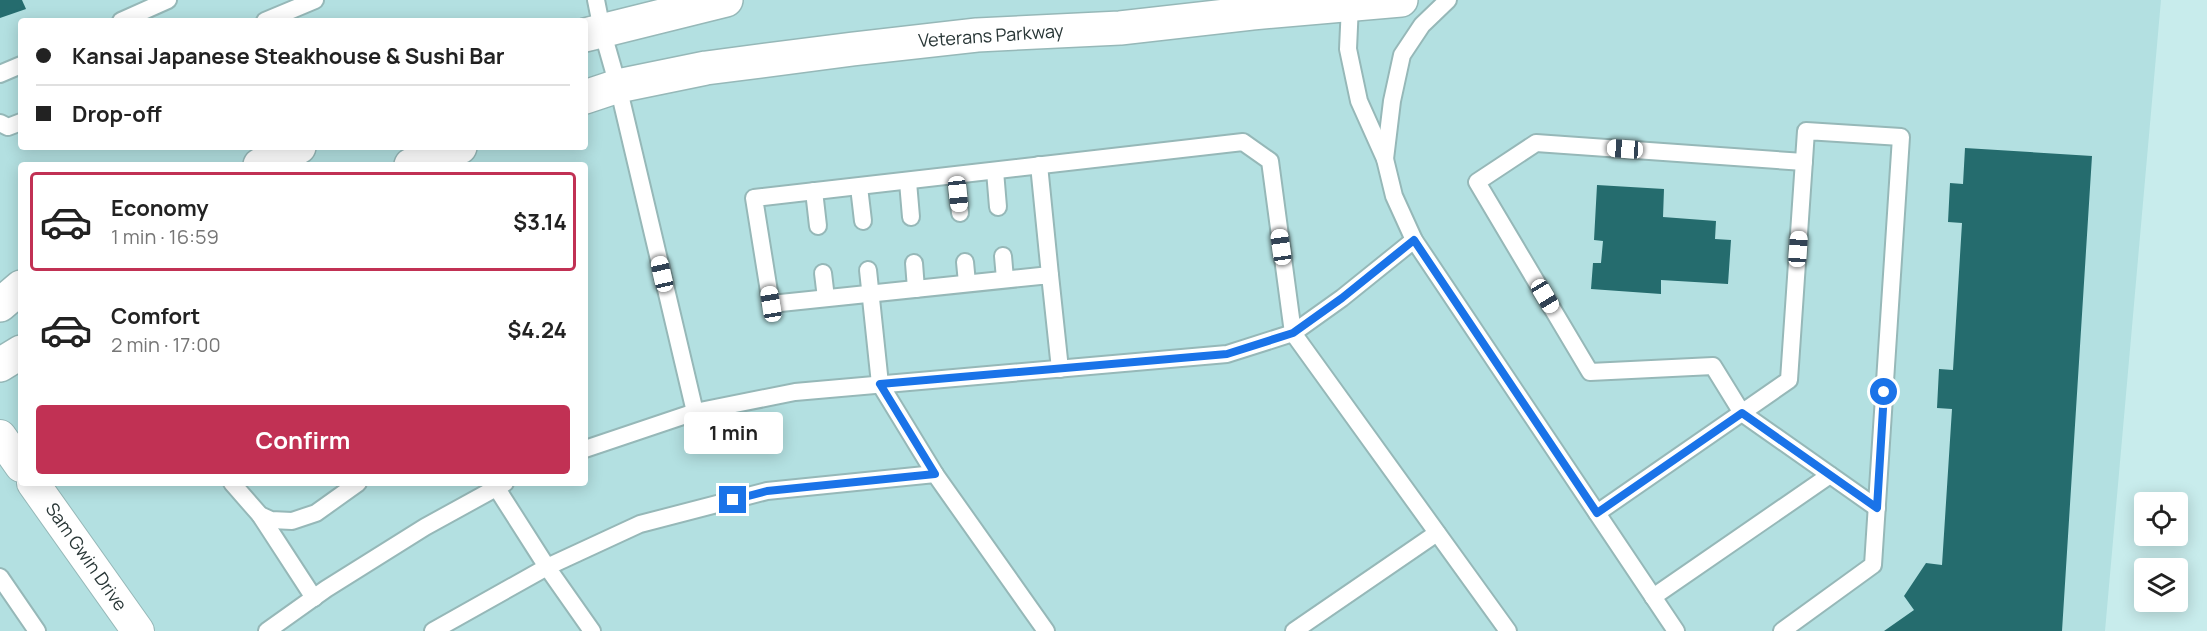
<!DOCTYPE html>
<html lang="en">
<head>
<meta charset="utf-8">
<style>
	body { margin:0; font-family:Manrope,sans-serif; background:#f6f6f6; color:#222; height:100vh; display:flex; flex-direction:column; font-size:22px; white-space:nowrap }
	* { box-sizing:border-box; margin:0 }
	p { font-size:20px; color:#767676 }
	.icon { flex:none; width:33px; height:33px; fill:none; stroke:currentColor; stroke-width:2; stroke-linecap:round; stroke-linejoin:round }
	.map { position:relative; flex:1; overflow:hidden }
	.drawer { position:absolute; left:18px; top:162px; width:570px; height:324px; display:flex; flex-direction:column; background:#fff; border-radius:6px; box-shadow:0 3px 15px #0003 }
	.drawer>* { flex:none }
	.hud { position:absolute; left:18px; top:18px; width:570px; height:132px; border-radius:6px; box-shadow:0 3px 15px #0003; display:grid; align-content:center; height:132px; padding:0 18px; background:#fff }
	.controls { position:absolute; left:2134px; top:492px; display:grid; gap:12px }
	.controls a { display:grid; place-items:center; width:54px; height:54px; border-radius:6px; background:#fff; box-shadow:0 3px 15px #0003; font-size:30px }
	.end { position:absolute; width:27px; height:27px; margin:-14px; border:8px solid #1a73e8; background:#fff; box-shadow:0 0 0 3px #fff }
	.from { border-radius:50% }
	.bubble { position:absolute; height:42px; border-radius:6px; background:#fff; box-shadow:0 3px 15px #0003; font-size:20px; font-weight:700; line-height:42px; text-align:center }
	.car { position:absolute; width:18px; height:36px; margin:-18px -9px; border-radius:8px; box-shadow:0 0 4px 2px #0007; background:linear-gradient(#fff 24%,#345 0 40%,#fff 0 76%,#345 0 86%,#fff 0) }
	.hud b { display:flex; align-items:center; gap:21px; height:57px; font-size:22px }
	.hud b+b { border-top:2px solid #e0e0e0 }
	.hud i { width:15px; height:15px; background:#222 }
	ul { padding:10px 0 0; list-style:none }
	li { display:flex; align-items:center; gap:18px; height:99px; margin:0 12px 9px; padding:0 6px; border:3px solid transparent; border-radius:6px }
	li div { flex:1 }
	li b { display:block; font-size:22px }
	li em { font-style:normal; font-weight:700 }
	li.on { border-color:#c13154 }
	li>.icon { width:54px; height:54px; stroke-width:1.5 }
	.primary-button { display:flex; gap:12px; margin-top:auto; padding:12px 18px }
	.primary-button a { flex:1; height:69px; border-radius:6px; background:#c13154; color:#fff; font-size:24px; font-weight:700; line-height:69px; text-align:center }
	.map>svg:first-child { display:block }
	.built { fill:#b3e0e1; fill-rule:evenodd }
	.building { fill:#256c6e }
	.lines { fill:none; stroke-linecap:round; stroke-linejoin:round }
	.service-casing { stroke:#96b8b8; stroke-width:20 }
	.minor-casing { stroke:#96b8b8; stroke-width:34 }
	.secondary-casing { stroke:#96b8b8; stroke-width:36 }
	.service { stroke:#fff; stroke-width:16 }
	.minor { stroke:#fff; stroke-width:32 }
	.secondary { stroke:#fff; stroke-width:33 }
	.route { stroke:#1a73e8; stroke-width:8 }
	.labels { text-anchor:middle; stroke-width:6; stroke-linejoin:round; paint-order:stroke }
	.street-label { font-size:18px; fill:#283636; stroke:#fff }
</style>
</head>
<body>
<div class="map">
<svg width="2207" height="631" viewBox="0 0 2207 631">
	<rect width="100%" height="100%" fill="#c8ecec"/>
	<path class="built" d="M0,0H2161L2105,631H0ZM21,21H585V147H21ZM21,165H585V483H21Z"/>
	<g class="building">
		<path d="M0,0H22L26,9L0,18Z"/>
		<path d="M1965,148L2092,156L2062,631H1884L1914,610L1904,596L1926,563L1942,565L1952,409L1937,408L1939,369L1953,370L1962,223L1948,222L1950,183L1963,184Z"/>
		<path d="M1597,185L1664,189L1663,217L1716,221L1715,239L1731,240L1728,284L1661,280V294L1591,289L1593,263H1601L1603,241L1594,240Z"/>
	</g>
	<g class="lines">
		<defs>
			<g id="service">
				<path d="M596,0L602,30L618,86L695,412"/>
				<path d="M1350,5L1348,49L1359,101L1385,159L1394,196L1414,240L1676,631"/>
				<path d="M121,21L168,0"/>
				<path d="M265,21L315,0"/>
				<path d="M0,74L21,65"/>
				<path d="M0,123L8,127L21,122"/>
				<path d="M1385,159L1392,101L1402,55L1422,25L1448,0"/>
				<path d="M1804,162L1536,143L1477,182L1590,372L1713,366L1742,413L1877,508"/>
				<path d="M1039,165L1050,275"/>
				<path d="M995,171L998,207"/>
				<path d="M956,176L960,213"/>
				<path d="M908,182L911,217"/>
				<path d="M859,187L863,221"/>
				<path d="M814,191L818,226"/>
				<path d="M1003,256L1005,279"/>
				<path d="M965,262L967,283"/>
				<path d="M914,263L916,289"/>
				<path d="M868,270L880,384L935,474"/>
				<path d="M823,273L826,298"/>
				<path d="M1060,369L1050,275L771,304L754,198L1243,142L1270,161L1293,333L1508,631"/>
				<path d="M585,449L695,412L795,392L1227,354L1293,333L1342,298L1414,240"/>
				<path d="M232,483L260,515L271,520L292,521L316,513L358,483"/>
				<path d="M1597,513L1789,380L1806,131L1901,137L1873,565L1782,631"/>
				<path d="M260,515L314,598"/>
				<path d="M0,577L37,631"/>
				<path d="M1653,597L1830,475"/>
				<path d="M267,631L326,589L425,527L505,483"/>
				<path d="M433,631L547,567L496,487"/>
				<path d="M592,631L547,567L640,524L767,491L935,474L1046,631"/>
				<path d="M1294,631L1437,533"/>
			</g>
			<g id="minor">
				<path d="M0,436L21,466"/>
				<path d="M33,483L138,631"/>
			</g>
			<g id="secondary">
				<path d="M585,35L726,0"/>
				<path d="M585,97L618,86L706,68L853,49L977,35L1120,28L1252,13L1401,0"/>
				<path d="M260,165L299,147"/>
				<path d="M411,165L460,147"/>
				<path d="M0,305L21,287"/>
				<path d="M0,365L21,352"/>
			</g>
		</defs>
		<use href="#service" class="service-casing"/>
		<use href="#minor" class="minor-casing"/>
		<use href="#secondary" class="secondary-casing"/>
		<use href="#service" class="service"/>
		<use href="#minor" class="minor"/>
		<use href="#secondary" class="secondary"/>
	</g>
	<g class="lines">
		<path class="route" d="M733,500L767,491L935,474L880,384L1227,354L1293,333L1342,298L1414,240L1597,513L1742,413L1877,508L1884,392"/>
	</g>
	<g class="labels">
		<g class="street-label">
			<text transform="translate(991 36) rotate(-4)" y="6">Veterans Parkway</text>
			<text transform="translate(86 557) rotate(55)" y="6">Sam Gwin Drive</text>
		</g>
	</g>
</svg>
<div class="controls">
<a><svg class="icon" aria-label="locate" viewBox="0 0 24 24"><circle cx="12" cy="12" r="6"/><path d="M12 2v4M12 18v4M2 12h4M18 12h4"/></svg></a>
<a><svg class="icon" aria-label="layers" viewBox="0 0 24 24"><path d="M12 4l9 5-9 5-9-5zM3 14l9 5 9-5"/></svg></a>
</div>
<i class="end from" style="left:1884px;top:392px"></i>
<i class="end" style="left:733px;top:500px"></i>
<div class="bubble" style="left:684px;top:412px;width:99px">1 min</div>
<i class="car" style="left:1625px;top:149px;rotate:274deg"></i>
<i class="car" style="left:958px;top:194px;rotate:174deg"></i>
<i class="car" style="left:1281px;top:247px;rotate:352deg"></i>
<i class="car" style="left:1798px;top:249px;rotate:4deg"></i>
<i class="car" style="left:662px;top:274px;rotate:347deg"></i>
<i class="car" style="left:1545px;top:296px;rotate:149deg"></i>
<i class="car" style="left:771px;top:304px;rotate:351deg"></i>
<div class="hud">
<b><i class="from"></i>Kansai Japanese Steakhouse &amp; Sushi Bar</b>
<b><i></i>Drop-off</b>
</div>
<section class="drawer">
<ul>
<li class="on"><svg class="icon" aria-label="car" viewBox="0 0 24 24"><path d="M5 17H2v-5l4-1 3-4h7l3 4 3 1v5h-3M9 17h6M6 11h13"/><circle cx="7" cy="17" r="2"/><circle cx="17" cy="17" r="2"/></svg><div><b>Economy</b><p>1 min · 16:59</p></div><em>$3.14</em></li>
<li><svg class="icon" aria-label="car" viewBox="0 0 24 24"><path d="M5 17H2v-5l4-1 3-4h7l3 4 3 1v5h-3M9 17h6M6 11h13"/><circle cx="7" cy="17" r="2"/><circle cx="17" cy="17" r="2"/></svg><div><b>Comfort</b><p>2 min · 17:00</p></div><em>$4.24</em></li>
</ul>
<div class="primary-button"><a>Confirm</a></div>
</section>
</div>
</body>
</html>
